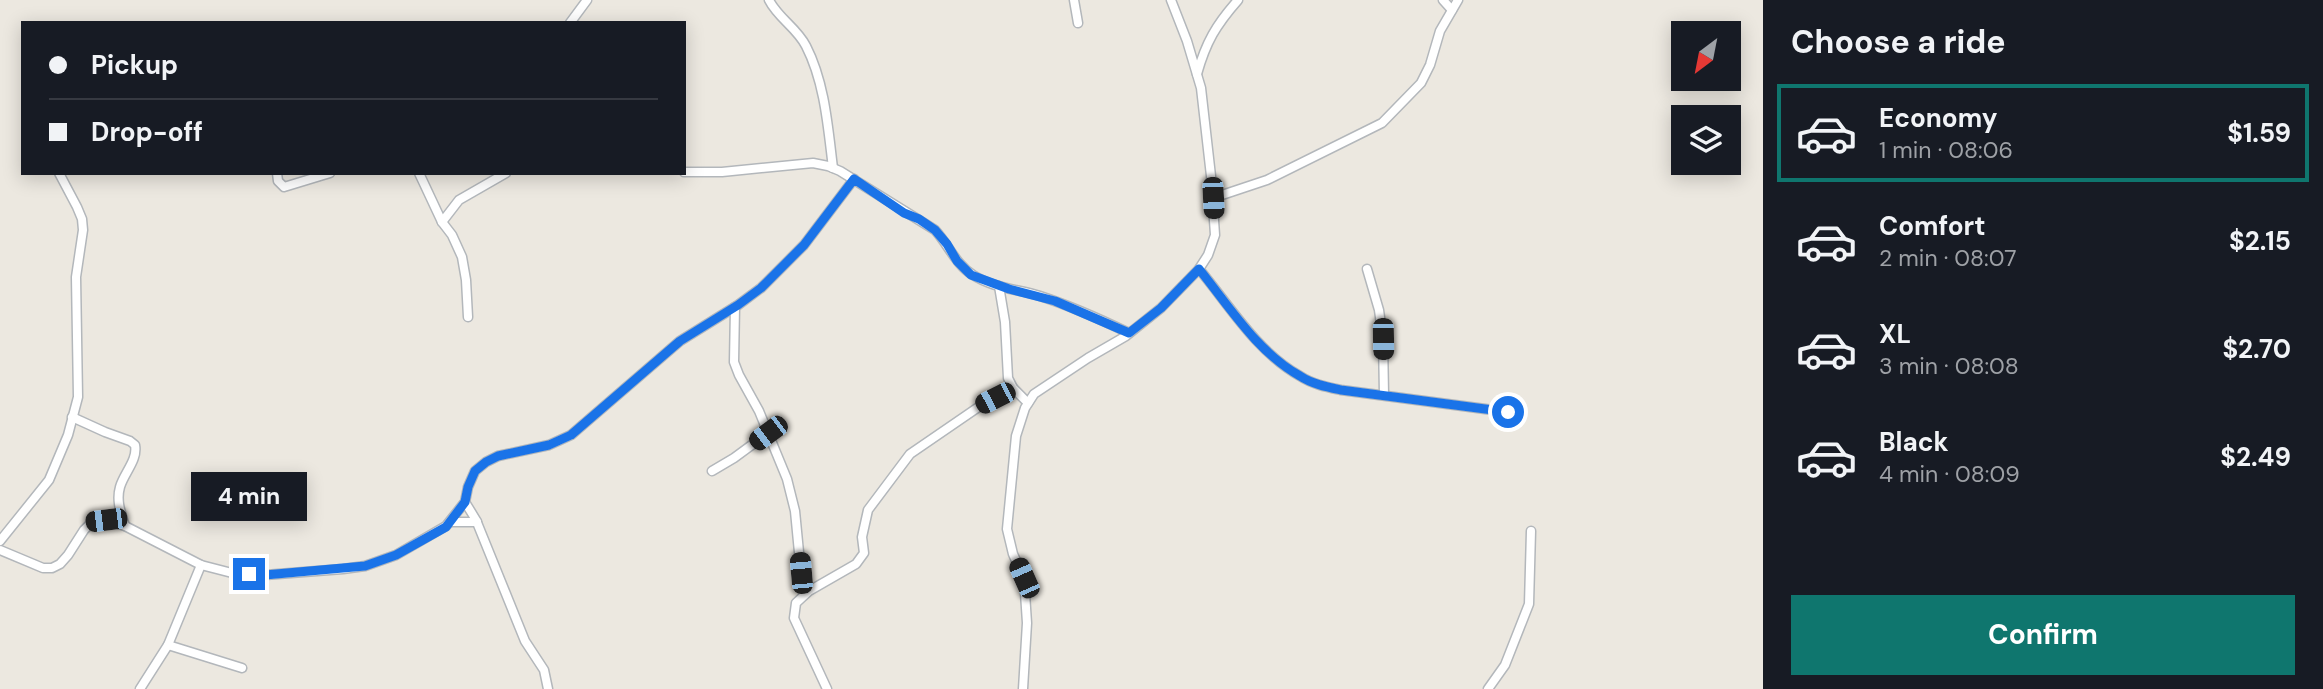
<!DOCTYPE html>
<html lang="en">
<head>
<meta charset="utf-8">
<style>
	body { margin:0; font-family:"DM Sans",sans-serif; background:#242831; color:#f1f3f6; height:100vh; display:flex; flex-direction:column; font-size:26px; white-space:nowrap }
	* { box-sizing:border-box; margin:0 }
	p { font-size:23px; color:#9ea1a6 }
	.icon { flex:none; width:38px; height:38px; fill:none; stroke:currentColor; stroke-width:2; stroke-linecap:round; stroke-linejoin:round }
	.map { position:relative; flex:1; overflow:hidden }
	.drawer { display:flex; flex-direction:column; background:#171b24; width:560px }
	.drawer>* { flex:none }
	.guide { position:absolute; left:21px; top:21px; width:665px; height:154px; border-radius:0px; box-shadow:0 4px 18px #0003; display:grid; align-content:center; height:154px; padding:0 28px; background:#171b24 }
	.needle { width:46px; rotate:212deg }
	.controls { position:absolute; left:1671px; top:21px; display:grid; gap:14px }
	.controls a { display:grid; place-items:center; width:70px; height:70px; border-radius:0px; background:#171b24; box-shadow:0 4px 18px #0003; font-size:35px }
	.end { position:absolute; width:32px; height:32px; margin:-16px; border:9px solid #1a73e8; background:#fff; box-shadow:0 0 0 4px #fff }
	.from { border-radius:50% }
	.bubble { position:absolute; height:49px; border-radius:0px; background:#171b24; box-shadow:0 4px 18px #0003; font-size:23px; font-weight:700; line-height:49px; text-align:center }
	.car { position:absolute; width:21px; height:42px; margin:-21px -10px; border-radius:9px; box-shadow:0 0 5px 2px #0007; background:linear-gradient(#222 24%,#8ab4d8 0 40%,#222 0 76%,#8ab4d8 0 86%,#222 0) }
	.guide b { display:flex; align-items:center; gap:24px; height:66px; font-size:26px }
	.guide b+b { border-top:2px solid #363941 }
	.guide i { width:18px; height:18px; background:#f1f3f6 }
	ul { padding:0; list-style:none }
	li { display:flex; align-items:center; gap:21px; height:98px; margin:0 14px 10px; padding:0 14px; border:4px solid transparent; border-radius:0px }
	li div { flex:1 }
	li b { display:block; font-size:26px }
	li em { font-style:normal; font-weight:700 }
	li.selected { border-color:#0f766e }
	li>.icon { width:63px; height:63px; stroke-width:1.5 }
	h2 { padding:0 28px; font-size:32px; line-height:84px }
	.cta { display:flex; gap:14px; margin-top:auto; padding:14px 28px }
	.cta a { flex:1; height:80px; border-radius:0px; background:#0f766e; color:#fff; font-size:28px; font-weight:700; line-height:80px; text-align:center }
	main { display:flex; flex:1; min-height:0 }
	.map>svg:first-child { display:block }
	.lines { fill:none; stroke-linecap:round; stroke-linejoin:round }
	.minor-casing { stroke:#b3b7bb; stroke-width:11 }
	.minor { stroke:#fff; stroke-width:8 }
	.route { stroke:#1a73e8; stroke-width:9 }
</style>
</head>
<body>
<main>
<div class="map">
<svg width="1763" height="689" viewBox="0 0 1763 689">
	<rect width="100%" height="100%" fill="#ece8e0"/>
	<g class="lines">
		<defs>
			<g id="minor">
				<path d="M769,0C778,18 797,28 806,46C825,83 828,128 833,168"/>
				<path d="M1074,0L1078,23"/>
				<path d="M1443,0L1452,10"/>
				<path d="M570,23L587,0"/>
				<path d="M1197,74C1206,42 1216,25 1238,0"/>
				<path d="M684,172H722L813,163L828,166L840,171L935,230C948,244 956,265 973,275C993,288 1017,289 1040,296C1071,306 1100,319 1129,333"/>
				<path d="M277,173L278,181L284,187L330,173"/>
				<path d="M419,173L442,222L452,235L462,257L466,280L468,317"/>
				<path d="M1213,198L1267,180L1382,123L1421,83L1430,65L1440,31L1458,0"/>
				<path d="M442,222L459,200L506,173"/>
				<path d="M1199,269C1230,306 1257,352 1300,376C1312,384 1327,387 1341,390L1508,412"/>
				<path d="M1367,269L1379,310L1383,339L1384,395"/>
				<path d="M999,286L1005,322L1008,378L1013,388L1028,403"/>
				<path d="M735,307L734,362L739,375L759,411L787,479L795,511L801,573L807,592"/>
				<path d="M72,417L105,432L130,441L135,445C138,460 124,473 120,487C116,501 121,513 125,526"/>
				<path d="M712,471L734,458L768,433"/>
				<path d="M465,502L476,520L525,641L544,670L548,689"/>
				<path d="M451,522H477"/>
				<path d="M0,541L49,480L68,435L78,397L76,277L83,230L82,219L77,207L59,173"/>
				<path d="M0,550L43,568H52L60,564L68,555L84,530L92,522L106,520L125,526L201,565L232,573L265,575L343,569L365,566L396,555L446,526L465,502L468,487L475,471L486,462L498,456L549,445L571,435L680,341L738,305L761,288L804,245L854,179"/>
				<path d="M168,645L242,668"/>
				<path d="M140,689L168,645L201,565"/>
				<path d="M827,689L794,618L796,603L809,591L856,564L864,553L862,537L868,510L910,454L980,406L1013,388"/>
				<path d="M1023,689L1027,623L1024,578L1013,554L1007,529L1016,436L1025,408L1034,394L1088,358L1126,336L1161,308L1199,269L1208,255L1215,235L1211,176L1201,88L1187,41L1171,0"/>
				<path d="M1488,689L1505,665L1529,604L1531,531"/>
			</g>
		</defs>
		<use href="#minor" class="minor-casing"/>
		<use href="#minor" class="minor"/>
	</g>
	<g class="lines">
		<path class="route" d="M249,574L265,575L365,566L396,555L446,527L465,502L468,487L475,471L486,462L498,456L549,445L571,435L680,341L738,305L761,288L804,245L854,179L904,213L919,219L935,230L947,244L957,261L971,275L1009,289L1055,301L1129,333L1161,308L1199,269C1229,306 1257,352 1300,376C1312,384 1327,387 1341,390L1508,412"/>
	</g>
</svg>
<div class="controls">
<a><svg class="needle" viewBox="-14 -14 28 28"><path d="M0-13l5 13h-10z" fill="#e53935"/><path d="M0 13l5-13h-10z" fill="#9ea1a6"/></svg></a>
<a><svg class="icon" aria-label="layers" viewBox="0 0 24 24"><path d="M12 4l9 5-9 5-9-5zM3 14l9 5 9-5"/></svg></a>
</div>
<i class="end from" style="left:1508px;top:412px"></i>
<i class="end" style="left:249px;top:574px"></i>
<div class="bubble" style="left:191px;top:472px;width:116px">4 min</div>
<i class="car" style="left:1213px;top:198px;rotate:177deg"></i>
<i class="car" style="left:1383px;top:339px;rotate:179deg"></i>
<i class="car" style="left:995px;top:398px;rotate:243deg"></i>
<i class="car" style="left:768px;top:433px;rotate:233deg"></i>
<i class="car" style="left:106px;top:520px;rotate:263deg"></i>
<i class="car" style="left:801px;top:573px;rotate:355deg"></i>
<i class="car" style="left:1024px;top:578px;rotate:336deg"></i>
<div class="guide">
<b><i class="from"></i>Pickup</b>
<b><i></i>Drop-off</b>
</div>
</div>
<section class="drawer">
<h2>Choose a ride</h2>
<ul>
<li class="selected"><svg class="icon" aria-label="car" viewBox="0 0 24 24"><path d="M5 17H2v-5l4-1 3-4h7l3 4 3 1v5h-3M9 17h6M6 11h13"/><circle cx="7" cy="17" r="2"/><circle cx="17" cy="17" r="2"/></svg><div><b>Economy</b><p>1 min · 08:06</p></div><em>$1.59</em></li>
<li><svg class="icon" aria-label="car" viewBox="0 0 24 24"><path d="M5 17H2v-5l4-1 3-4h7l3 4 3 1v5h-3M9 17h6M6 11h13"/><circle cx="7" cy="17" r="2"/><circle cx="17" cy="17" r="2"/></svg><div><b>Comfort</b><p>2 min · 08:07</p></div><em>$2.15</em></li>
<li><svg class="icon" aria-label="car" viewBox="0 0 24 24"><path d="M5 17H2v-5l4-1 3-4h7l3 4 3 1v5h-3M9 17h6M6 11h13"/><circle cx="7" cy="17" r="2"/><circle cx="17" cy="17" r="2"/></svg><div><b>XL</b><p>3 min · 08:08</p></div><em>$2.70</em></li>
<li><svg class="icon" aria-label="car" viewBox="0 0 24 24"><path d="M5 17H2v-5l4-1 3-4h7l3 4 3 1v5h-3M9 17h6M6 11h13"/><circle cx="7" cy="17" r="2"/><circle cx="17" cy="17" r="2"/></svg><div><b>Black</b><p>4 min · 08:09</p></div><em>$2.49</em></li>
</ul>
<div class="cta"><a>Confirm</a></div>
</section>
</main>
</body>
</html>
